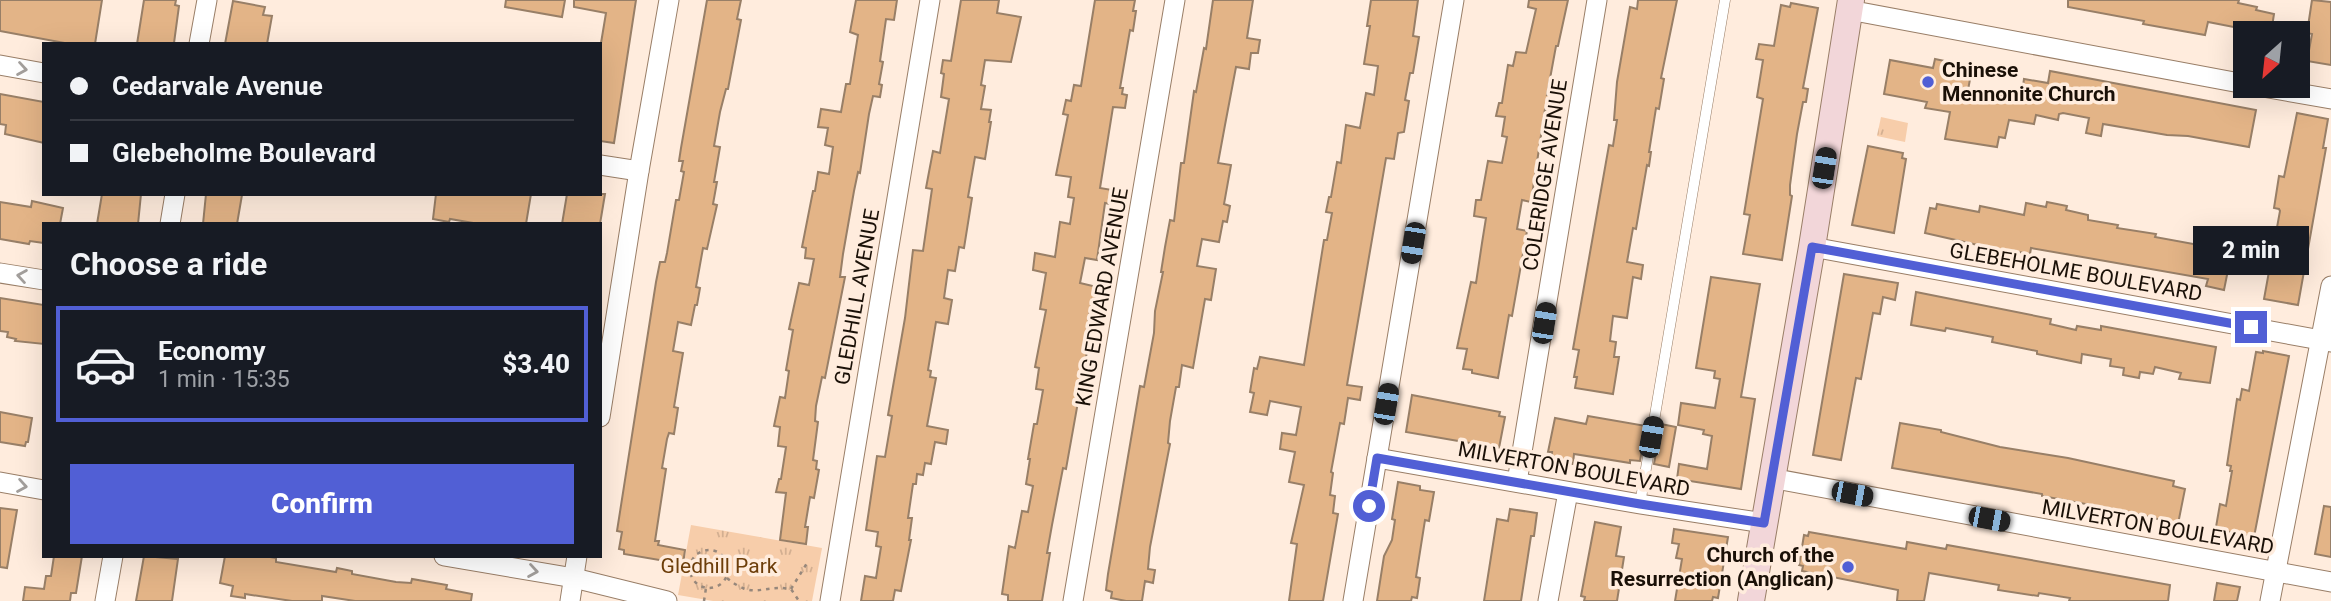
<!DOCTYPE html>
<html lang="en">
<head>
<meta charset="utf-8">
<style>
	body { margin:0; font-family:Roboto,sans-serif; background:#20242c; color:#f1f3f6; height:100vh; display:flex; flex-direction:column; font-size:26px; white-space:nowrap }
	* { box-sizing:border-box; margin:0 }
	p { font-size:23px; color:#9ea1a6 }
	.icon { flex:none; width:38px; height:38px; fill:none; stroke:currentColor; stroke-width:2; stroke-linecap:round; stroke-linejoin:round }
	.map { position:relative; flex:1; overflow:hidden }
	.drawer { position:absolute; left:42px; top:222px; width:560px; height:336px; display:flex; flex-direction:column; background:#171b24; border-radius:0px; box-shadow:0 7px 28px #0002 }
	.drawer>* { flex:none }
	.guide { position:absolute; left:42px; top:42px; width:560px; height:154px; border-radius:0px; box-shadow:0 7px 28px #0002; display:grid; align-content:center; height:154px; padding:0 28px; background:#171b24 }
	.needle { width:46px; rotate:207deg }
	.buttons { position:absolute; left:2233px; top:21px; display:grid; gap:14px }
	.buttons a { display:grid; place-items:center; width:77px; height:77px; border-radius:0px; background:#171b24; box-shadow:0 7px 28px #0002; font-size:35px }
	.end { position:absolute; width:32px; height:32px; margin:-16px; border:9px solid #515fd5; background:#fff; box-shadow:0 0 0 4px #fff }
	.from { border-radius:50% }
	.bubble { position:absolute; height:49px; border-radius:0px; background:#171b24; box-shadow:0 7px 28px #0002; font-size:23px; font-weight:800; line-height:49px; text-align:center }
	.car { position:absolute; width:21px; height:42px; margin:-21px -10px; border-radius:9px; box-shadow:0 0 5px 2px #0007; background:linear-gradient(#222 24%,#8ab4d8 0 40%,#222 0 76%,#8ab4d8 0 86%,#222 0) }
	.guide b { display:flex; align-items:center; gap:24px; height:66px; font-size:26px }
	.guide b+b { border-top:2px solid #363941 }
	.guide i { width:18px; height:18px; background:#f1f3f6 }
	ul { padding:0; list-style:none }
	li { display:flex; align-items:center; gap:21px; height:116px; margin:0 14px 10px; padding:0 14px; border:4px solid transparent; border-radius:0px }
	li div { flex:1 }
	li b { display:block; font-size:26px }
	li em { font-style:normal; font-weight:800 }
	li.selected { border-color:#515fd5 }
	li>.icon { width:63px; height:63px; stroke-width:1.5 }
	h2 { padding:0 28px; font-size:32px; line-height:84px }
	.button { display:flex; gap:14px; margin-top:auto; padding:14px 28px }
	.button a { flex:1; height:80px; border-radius:0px; background:#515fd5; color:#fff; font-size:28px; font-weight:800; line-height:80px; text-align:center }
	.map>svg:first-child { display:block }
	.park { fill:url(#park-tufts) }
	.building { fill:#e3b487; stroke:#987f67; stroke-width:2 }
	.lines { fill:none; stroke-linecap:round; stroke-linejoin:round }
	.service-casing { stroke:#997e67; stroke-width:11 }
	.minor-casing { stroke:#997e67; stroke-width:21 }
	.secondary-casing { stroke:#997e67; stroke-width:28 }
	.path { stroke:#96877b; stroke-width:2.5; stroke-dasharray:3.5 5; stroke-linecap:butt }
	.service { stroke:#fff; stroke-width:10 }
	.minor { stroke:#fff; stroke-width:19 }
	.secondary { stroke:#f2d6d9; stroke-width:26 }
	.oneway { stroke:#a39f9c }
	.route { stroke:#515fd5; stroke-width:9 }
	.poi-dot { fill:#515fd5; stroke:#ffecdd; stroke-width:2.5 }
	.labels { text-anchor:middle; stroke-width:7; stroke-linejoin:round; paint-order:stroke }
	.poi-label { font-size:21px; font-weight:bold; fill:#1a1007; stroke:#ffecdd; text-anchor:start }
	.street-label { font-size:21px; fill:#1a1007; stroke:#ffecdd }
	.park-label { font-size:21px; fill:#6d3e0a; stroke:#ffecdd }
</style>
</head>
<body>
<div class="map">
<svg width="2331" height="601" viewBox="0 0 2331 601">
	<defs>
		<pattern id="park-tufts" width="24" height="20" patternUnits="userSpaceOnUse" patternTransform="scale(1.75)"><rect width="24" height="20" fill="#f7cdaa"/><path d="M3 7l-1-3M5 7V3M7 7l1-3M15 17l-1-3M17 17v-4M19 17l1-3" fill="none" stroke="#d3af91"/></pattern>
	</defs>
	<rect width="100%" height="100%" fill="#ffecdd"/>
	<g class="park">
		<path d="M1881,117L1908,123L1905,142L1877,136Z"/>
		<path d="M691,525L822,548L812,601H713L678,595Z"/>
	</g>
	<g class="building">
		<path d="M0,0H102L95,44H70L0,31Z"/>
		<path d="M144,0H176L175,5L179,6L174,43L137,44Z"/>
		<path d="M506,0H565L562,17L505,7Z"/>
		<path d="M574,0H636L614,143L600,141V49L606,13L574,7Z"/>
		<path d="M707,0H741L737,19L741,20L728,89H726L720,112L714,146L720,147L714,182H717L713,204L717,205L707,249L703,248L696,287L700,288L697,305H695L691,325L678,322L673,351L683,353L674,407L678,408L674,434L669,433L667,439L662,468L666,469L655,541H659L658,545L685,550L683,564L624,554V550L619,549L622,532L617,531L656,282L660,262H665L667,253L676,200H679L684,172L681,171L683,161H679L681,148Z"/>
		<path d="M856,0H897L894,20L886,19L880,61L883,62L879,84L882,85L880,97L873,96L869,114L860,173L858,172L854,191L843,254L840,277H845L825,378L822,377L816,406L815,421L818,422L813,460L817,461L816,469L819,470L814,498L810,497L805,527H808L806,544L780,540L786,493L776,492L779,479H781L786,447L778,446L780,427L774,426L780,397L785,398L789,371L786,370L793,330L789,329L799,283L809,285L814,259L805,258L806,248L802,247L813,191H815L818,172L829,174L833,147L825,145L828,128L818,127L821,109L841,112L846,84H850L858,35L850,32Z"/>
		<path d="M961,0H999L997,13L1021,17L1011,62L985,60L981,85L985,86L981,109L991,110L989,122H991L985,159L975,157L968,197L972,198L964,248L959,247L955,271L948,270L944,298L952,300L948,324L936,322L928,370L931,371L930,377L936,378L927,426L948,430L946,444L935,442L931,464L925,463L923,475L917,474L916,484H913L908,518H912L909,540H911L901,591L895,590L893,601H861L865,576L876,578L881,547L876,546L878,532L866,530L877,456L885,457L892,416L888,415L905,318L913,250L923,251L932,189L926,188L929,172L933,151L940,153L949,99L941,97L944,74L941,73L943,60L951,61Z"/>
		<path d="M1095,0H1135L1133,11H1136L1133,31L1130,30L1120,88H1123L1122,94L1127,95L1125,108L1113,107L1100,188L1112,190L1110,204L1105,203L1097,260L1085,258L1080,283L1097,287L1095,300L1092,299L1084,346H1088L1066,469L1063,468L1052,525L1047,553H1050L1042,601H1008V595L1002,594L1009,546L1015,548L1022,511L1028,512L1033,486L1026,484L1030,459H1028L1034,424H1037L1043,390L1036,389L1039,368L1035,367L1046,310L1040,309L1046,273L1033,270L1035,253L1055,257L1060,222L1070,224L1074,198L1068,197L1071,177L1056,175L1068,115L1063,114L1066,100L1071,101L1074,85L1081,86Z"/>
		<path d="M1213,0H1253L1247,38L1260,40L1258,53H1251L1249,69L1236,67L1225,125L1218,163L1231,165L1224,204L1230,206L1227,222L1223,221L1219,242L1202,239L1197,266L1216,269L1211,300L1205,299L1193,368L1182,365L1179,387H1176L1170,421L1168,443L1170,444L1150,547L1148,569L1155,570L1153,583L1145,581L1142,601H1126L1111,598L1112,592L1106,590L1108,574L1140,386L1144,387L1154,333L1155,311L1163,272H1161L1165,247L1170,220L1174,221L1181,163H1184L1194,91L1196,92L1204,48L1206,49Z"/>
		<path d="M1371,0H1418L1413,36L1419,37L1413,73H1410L1405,100L1409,101L1404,132L1398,133L1394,159L1386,158L1347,385L1362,387L1360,400L1348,398L1344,424L1340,423L1331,472L1333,473L1330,495L1335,496L1333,513L1338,514L1323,601H1289L1297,544L1291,543L1304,485L1289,482L1295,452L1280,449L1282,433L1296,435L1301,407L1270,401L1267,415L1250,412L1254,393L1250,392L1254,368L1257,369L1260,357L1304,365L1324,240H1327L1332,213L1326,212L1329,197H1331L1337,162L1341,163L1346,125L1360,128L1366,93L1374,95L1378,66L1364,64L1370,26H1367Z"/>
		<path d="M1529,0H1568L1558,46H1556L1547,95H1552L1549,110L1545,109L1531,202L1522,200L1517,229L1527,231L1512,316L1509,315L1498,378L1472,373V370L1463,369L1467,349L1457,348L1471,282L1476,283L1482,243L1486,218L1474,216L1476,200H1481L1488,161L1502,163L1507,137L1502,136L1505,117L1496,116L1499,103H1502L1508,65L1513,66L1516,52L1526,53L1536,9L1528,7Z"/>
		<path d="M1638,0H1677L1661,78L1664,79L1659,109L1656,108L1649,152H1651L1649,166L1647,165L1636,229L1633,228L1627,262L1643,265L1641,279L1633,277L1627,318L1613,316L1610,341L1616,342L1614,357H1619L1613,394L1575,388L1577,377H1574L1579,350L1573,349L1609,145L1613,146L1617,120H1614L1617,82L1630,7L1637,9Z"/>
		<path d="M2068,0H2239L2238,3L2257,7L2256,10L2274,14L2271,33H2238L2239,28L2208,22L2205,35L2143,24L2144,21L2068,7Z"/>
		<path d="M2312,0L2331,2V65L2307,61L2312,34L2307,33Z"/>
		<path d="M233,1L265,7L263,15L272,16L267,44H225Z"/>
		<path d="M1791,3L1818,8L1803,88L1808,89L1806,102H1803L1797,134L1790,185V195L1792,196L1782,260L1743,254L1750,215L1744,214L1763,99L1757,97L1763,60L1756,59L1759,44L1774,46L1781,5L1790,7Z"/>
		<path d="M1935,59L1964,65L1963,72L1971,74L1968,90L2021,99L2024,79L2048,83L2050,71L2256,110L2249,147L2188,136L2167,135L2103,124L2101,136L2086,133L2089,118L2063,113L2059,114L2058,120L2036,115L2034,124L2009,120L2005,138L1999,137L1997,147L1945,139L1950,112L1925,108L1927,102L1884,94L1890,60L1933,68Z"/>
		<path d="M0,94L44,102V143L5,134L6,125L0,124Z"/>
		<path d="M2297,113L2328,119L2323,148H2326L2298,305L2264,299L2280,211L2279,209L2274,208L2279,176L2284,177Z"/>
		<path d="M1868,146L1903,153L1902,158L1906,159L1894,233L1852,225Z"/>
		<path d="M102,194H141L138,224H97Z"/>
		<path d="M206,194L242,195L237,224H203Z"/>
		<path d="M436,194H531L526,224H479L450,219L449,222L433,219Z"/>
		<path d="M567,194H605L600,224H562Z"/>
		<path d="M32,201L63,208L60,224H44V243L30,241L29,244L0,239V202L31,207Z"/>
		<path d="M2047,202L2067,206L2066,210L2088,215V220L2118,225L2117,228L2156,234L2155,237L2210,247L2209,257L2230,260L2224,290L2206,286L2208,279L2031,248L2030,254L2014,251L2013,253L1925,233L1930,208L1936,209L1937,204L1979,212L1980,206L2024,215L2026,203L2046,207Z"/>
		<path d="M1844,274L1898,283L1895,300L1883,297L1880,314L1873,313L1861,379L1856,378L1841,460L1813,455Z"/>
		<path d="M1711,277L1760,284L1741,397L1755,399L1741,489L1677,479L1679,464L1707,469L1712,436L1703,434L1704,430L1678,425L1681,403L1715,408L1720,379L1714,378L1715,371L1696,368Z"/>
		<path d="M1916,292L2051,319L2050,324L2076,330L2077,326L2101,330V326L2216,347L2210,383L2179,379L2181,373L2155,367L2153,374L2140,372L2139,378L2123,375L2124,368L2110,366L2111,359L2082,354L2081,363L2037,354V351L1992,342L1993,337L1946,328L1945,331L1911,325Z"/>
		<path d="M0,298L44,305V344L15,341L16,339L7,337L8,332L0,331Z"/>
		<path d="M2263,351L2289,356L2254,537L2220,530V528L2216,527L2220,504L2226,506L2232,471H2230L2231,466L2227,465L2237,399L2240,400L2242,389L2249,391L2256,352L2263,353Z"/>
		<path d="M1412,395L1500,412L1499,416L1505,417L1499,448L1406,432Z"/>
		<path d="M0,412L32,418L28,442H26L25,446L0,442Z"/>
		<path d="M1588,416L1646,426L1640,461L1630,460V463L1574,454L1573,464L1551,460L1552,452H1548L1555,418L1586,424Z"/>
		<path d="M1900,423L1941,430V432L2000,447L2068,458L2174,481L2173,486L2185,489L2178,524L2129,512L2042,496V494L1892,468Z"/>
		<path d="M1661,424L1676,427L1669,467L1654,464Z"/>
		<path d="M1398,482L1420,486V490L1434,492L1429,521L1425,520L1416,577L1420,578L1417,598L1412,597L1411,601H1377L1384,556L1392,540L1395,520L1392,519Z"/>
		<path d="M2324,506L2331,507V557L2315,554Z"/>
		<path d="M0,508L17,510L7,568L0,567Z"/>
		<path d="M1510,509L1537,513L1534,536H1531L1521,601H1484L1497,519L1508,521Z"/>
		<path d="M1595,522L1621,527L1616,556L1624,557L1617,601H1584L1585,597L1581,596Z"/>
		<path d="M1674,529L1728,537L1718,598L1713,597L1712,601H1675L1682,559L1676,558L1679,544L1672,543Z"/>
		<path d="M1809,532L1906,549L1907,542L1946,549L1947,545L2170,585L2168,601H2069L2070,598L2039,593L2038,596L1998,590L1999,585L1929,573L1924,601H1897L1898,590L1802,571L1803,566L1799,565L1804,535L1808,536Z"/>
		<path d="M54,556H82L76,593H71L70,601H23L25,587L44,589L46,576H51Z"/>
		<path d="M144,556L178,559L172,601H136Z"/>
		<path d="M225,556H265L276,558V562L336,572L337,568L352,571V574L396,582L411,583L412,579L447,585L446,589L472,594L471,601H355L322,596V601H292L245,594V598L231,596L233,586L220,583Z"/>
		<path d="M2217,583L2240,587L2237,601H2214Z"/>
	</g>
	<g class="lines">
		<defs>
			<path id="service" d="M1640,504L1725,0"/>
			<g id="minor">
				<path d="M1849,10L2245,84"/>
				<path d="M199,44L207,0"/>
				<path d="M0,65L44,73"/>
				<path d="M2257,86L2331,99"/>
				<path d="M600,165L639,171"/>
				<path d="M170,224L175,194"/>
				<path d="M1812,247L2331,342"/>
				<path d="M0,273L44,280"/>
				<path d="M600,417L639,171L669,0"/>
				<path d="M1377,458L1640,504L1764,523"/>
				<path d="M1771,478L2331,582"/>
				<path d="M0,482L44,490"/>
				<path d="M1517,482L1597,0"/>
				<path d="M444,556L574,578L667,601"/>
				<path d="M105,601L113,556"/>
				<path d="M570,601L577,556"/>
				<path d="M830,601L930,0"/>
				<path d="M1073,601L1175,0"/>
				<path d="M1353,601L1454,0"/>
				<path d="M1548,601L1568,492"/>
				<path d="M2270,601L2331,286"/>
			</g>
			<path id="secondary" d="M1751,601L1812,247L1851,0"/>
		</defs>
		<use href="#service" class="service-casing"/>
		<use href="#minor" class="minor-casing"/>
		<use href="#secondary" class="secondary-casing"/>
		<g class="path">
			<circle cx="709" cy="569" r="19"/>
			<path d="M727,578C755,601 760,584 791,589L799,601"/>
			<path d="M791,589L807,563"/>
			<path d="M704,601L706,588"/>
		</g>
		<use href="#service" class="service"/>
		<use href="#minor" class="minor"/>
		<use href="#secondary" class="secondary"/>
	</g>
	<defs><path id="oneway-chevron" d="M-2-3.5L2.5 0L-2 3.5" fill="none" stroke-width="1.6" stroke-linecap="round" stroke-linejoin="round" transform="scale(1.75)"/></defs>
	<g class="oneway">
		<use href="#oneway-chevron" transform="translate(22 69) rotate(9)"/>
		<use href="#oneway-chevron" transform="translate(22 276) rotate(-171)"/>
		<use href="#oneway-chevron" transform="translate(22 486) rotate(10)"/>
		<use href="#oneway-chevron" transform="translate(533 571) rotate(9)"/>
	</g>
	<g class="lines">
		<path class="route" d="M1369,506L1377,458L1640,504L1764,523L1812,247L2251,327"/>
	</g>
	<g class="poi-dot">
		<circle cx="1928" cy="82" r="7"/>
		<circle cx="1848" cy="567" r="7"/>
	</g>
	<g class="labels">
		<g class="poi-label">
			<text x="1942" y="77">Chinese<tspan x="1942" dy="24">Mennonite Church</tspan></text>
			<text x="1834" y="562" text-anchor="end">Church of the<tspan x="1834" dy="24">Resurrection (Anglican)</tspan></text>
		</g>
		<g class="street-label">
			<text transform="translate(1545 175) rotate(-81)" y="7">COLERIDGE AVENUE</text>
			<text transform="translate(2076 272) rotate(10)" y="7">GLEBEHOLME BOULEVARD</text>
			<text transform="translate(857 297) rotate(-80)" y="7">GLEDHILL AVENUE</text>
			<text transform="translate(1102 297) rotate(-80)" y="7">KING EDWARD AVENUE</text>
			<text transform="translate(1574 469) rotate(10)" y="7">MILVERTON BOULEVARD</text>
			<text transform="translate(2158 527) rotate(10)" y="7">MILVERTON BOULEVARD</text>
		</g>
		<g class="park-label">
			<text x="719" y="573">Gledhill Park</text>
		</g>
	</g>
</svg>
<div class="buttons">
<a><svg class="needle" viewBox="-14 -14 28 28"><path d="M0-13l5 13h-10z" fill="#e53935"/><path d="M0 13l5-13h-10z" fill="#9ea1a6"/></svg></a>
</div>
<i class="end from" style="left:1369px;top:506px"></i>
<i class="end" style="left:2251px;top:327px"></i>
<div class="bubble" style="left:2193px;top:226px;width:116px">2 min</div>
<i class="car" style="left:1824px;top:168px;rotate:9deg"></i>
<i class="car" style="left:1413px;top:243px;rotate:189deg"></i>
<i class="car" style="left:1544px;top:323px;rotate:9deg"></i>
<i class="car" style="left:1386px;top:404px;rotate:10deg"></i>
<i class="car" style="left:1651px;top:437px;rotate:10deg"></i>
<i class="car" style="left:1852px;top:494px;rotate:101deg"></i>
<i class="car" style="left:1989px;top:519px;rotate:101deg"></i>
<div class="guide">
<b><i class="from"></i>Cedarvale Avenue</b>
<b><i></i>Glebeholme Boulevard</b>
</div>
<section class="drawer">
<h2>Choose a ride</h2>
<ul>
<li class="selected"><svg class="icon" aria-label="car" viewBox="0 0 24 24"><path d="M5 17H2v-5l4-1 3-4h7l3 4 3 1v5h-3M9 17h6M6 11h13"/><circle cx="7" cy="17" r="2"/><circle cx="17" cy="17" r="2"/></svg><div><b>Economy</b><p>1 min · 15:35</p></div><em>$3.40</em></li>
</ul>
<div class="button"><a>Confirm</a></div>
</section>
</div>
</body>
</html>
